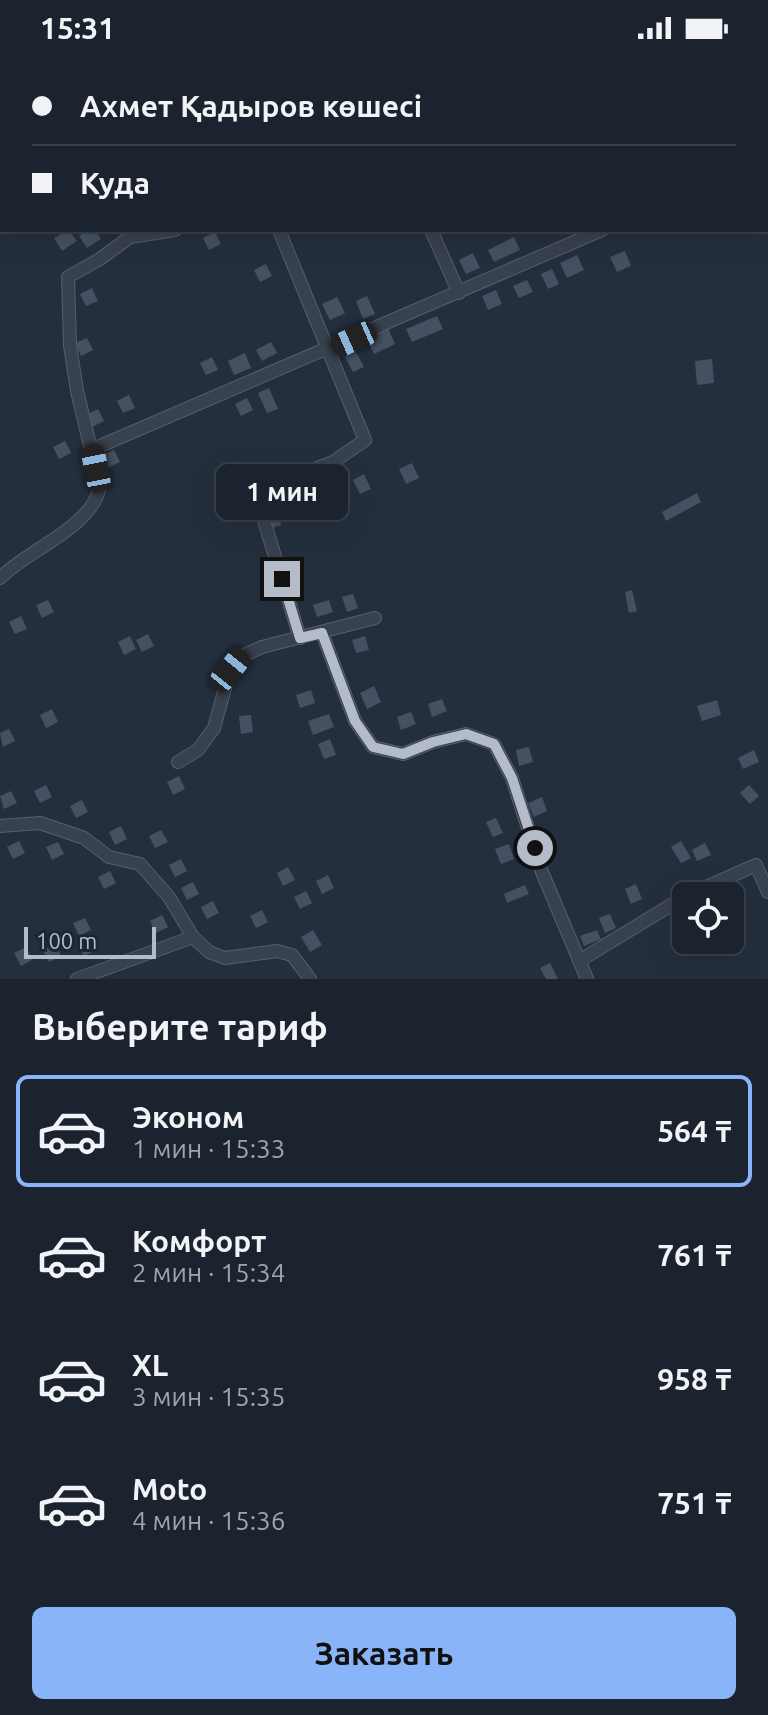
<!DOCTYPE html>
<html lang="ru">
<head>
<meta charset="utf-8">
<style>
	body { margin:0; font-family:Ubuntu,sans-serif; background:#242b36; color:#f1f3f6; height:100vh; display:flex; flex-direction:column; font-size:30px; white-space:nowrap }
	* { box-sizing:border-box; margin:0 }
	p { font-size:26px; color:#a0a4aa }
	.icon { flex:none; width:44px; height:44px; fill:none; stroke:currentColor; stroke-width:2; stroke-linecap:round; stroke-linejoin:round }
	.map { position:relative; height:923px; overflow:hidden }
	.sheet { display:flex; flex-direction:column; background:#1b232e; flex:1 }
	.sheet>* { flex:none }
	.hud { position:absolute; left:0px; top:0px; width:768px; height:176px; box-shadow:0 8px 32px #0002,0 0 0 2px #39404a; display:grid; align-content:center; height:176px; padding:0 32px; background:#1b232e }
	.fabs { position:absolute; left:672px; top:826px; display:grid; gap:16px }
	.fabs a { display:grid; place-items:center; width:72px; height:72px; border-radius:12px; background:#1b232e; box-shadow:0 8px 32px #0002,0 0 0 2px #39404a; font-size:40px }
	.scale { position:absolute; left:24px; bottom:20px; width:132px; box-sizing:border-box; padding-left:8px; border:4px solid #b4bcc9; border-top:0; font-size:22px; line-height:28px; white-space:nowrap; color:#b4bcc9; -webkit-text-stroke:6px #1d2633; paint-order:stroke }
	.end { position:absolute; width:36px; height:36px; margin:-18px; border:10px solid #b4bcc9; background:#111; box-shadow:0 0 0 4px #111 }
	.from { border-radius:50% }
	.bubble { position:absolute; height:56px; border-radius:12px; background:#1b232e; box-shadow:0 8px 32px #0002,0 0 0 2px #39404a; font-size:26px; font-weight:700; line-height:56px; text-align:center }
	.car { position:absolute; width:24px; height:48px; margin:-24px -12px; border-radius:10px; box-shadow:0 0 6px 2px #0007; background:linear-gradient(#222 24%,#8ab4d8 0 40%,#222 0 76%,#8ab4d8 0 86%,#222 0) }
	.hud b { display:flex; align-items:center; gap:28px; height:76px; font-size:30px }
	.hud b+b { border-top:2px solid #39404a }
	.hud i { width:20px; height:20px; background:#f1f3f6 }
	ul { padding:0; list-style:none }
	li { display:flex; align-items:center; gap:24px; height:112px; margin:0 16px 12px; padding:0 16px; border:4px solid transparent; border-radius:12px }
	li div { flex:1 }
	li b { display:block; font-size:30px }
	li em { font-style:normal; font-weight:700 }
	li.current { border-color:#8ab4f8 }
	li>.icon { width:72px; height:72px; stroke-width:1.5 }
	h2 { padding:0 32px; font-size:36px; line-height:96px }
	.cta { display:flex; gap:16px; margin-top:auto; padding:16px 32px }
	.cta a { flex:1; height:92px; border-radius:12px; background:#8ab4f8; color:#111; font-size:32px; font-weight:700; line-height:92px; text-align:center }
	.status { display:flex; justify-content:space-between; align-items:center; height:56px; padding:0 40px; background:#1b232e; direction:ltr }
	.status svg { height:22px; fill:currentColor }
	.map>svg:first-child { display:block }
	.building { fill:#455162 }
	.lines { fill:none; stroke-linecap:round; stroke-linejoin:round }
	.minor-casing { stroke:#565f6c; stroke-width:14 }
	.major-casing { stroke:#414a57; stroke-width:16 }
	.minor { stroke:#38414e; stroke-width:12 }
	.major { stroke:#56606e; stroke-width:14 }
	.route { stroke:#b4bcc9; stroke-width:10 }
</style>
</head>
<body>
<div class="status"><b>15:31</b><svg viewBox="0 0 49 12"><path d="M0 12V9h3v3zM5 12V6h3v6zM10 12V3h3v9zM15 12V0h3v12zM26 1h20v11H26zM47 4h2v5h-2z"/></svg></div>
<div class="map">
<svg width="768" height="923" viewBox="0 0 768 923">
	<rect width="100%" height="100%" fill="#242f3e"/>
	<g class="building">
		<path d="M69,174L77,185L62,195L54,182Z"/>
		<path d="M87,174H95L101,183L87,192L79,180Z"/>
		<path d="M215,176L221,188L209,194L203,182Z"/>
		<path d="M514,181L520,194L494,206L488,194Z"/>
		<path d="M625,195L631,210L617,216L610,201Z"/>
		<path d="M473,197L480,212L466,218L459,204Z"/>
		<path d="M577,199L584,214L567,222L560,207Z"/>
		<path d="M266,208L272,220L260,226L254,214Z"/>
		<path d="M552,213L559,228L548,233L541,218Z"/>
		<path d="M527,224L533,236L519,242L513,230Z"/>
		<path d="M92,232L98,245L86,250L80,238Z"/>
		<path d="M496,234L502,248L488,254L482,240Z"/>
		<path d="M367,240L375,258L363,263L356,245Z"/>
		<path d="M337,241L345,257L330,264L322,248Z"/>
		<path d="M437,260L443,273L412,286L406,273Z"/>
		<path d="M388,272L395,288L374,298L366,282Z"/>
		<path d="M87,282L93,294L81,300L75,287Z"/>
		<path d="M271,286L277,297L262,305L256,294Z"/>
		<path d="M355,294L364,311L353,316L344,299Z"/>
		<path d="M245,297L251,312L234,319L228,305Z"/>
		<path d="M212,301L218,314L206,319L200,307Z"/>
		<path d="M712,303L714,327L697,329L695,305Z"/>
		<path d="M269,332L278,353L267,357L258,337Z"/>
		<path d="M129,339L135,352L123,357L117,345Z"/>
		<path d="M247,342L253,354L241,360L235,348Z"/>
		<path d="M98,353L104,365L92,371L86,359Z"/>
		<path d="M65,385L71,397L59,403L53,391Z"/>
		<path d="M114,394L120,406L108,412L102,400Z"/>
		<path d="M412,407L419,422L406,428L399,413Z"/>
		<path d="M364,418L371,433L360,438L353,424Z"/>
		<path d="M697,437L701,446L666,465L662,456Z"/>
		<path d="M277,453L281,469L272,472L267,455Z"/>
		<path d="M632,534L637,555L629,557L625,536Z"/>
		<path d="M353,538L358,552L347,556L342,541Z"/>
		<path d="M48,544L54,556L42,562L36,549Z"/>
		<path d="M329,544L333,556L317,561L313,549Z"/>
		<path d="M21,560L27,573L15,578L9,566Z"/>
		<path d="M148,578L154,590L142,596L136,584Z"/>
		<path d="M130,580L136,593L124,599L118,586Z"/>
		<path d="M365,580L369,594L356,597L352,584Z"/>
		<path d="M374,630L381,646L367,653L360,637Z"/>
		<path d="M311,634L315,647L300,652L296,639Z"/>
		<path d="M442,643L447,655L432,661L428,648Z"/>
		<path d="M717,644L721,659L702,665L697,650Z"/>
		<path d="M52,653L58,666L46,672L40,659Z"/>
		<path d="M411,656L416,668L401,674L397,661Z"/>
		<path d="M329,658L334,671L313,679L308,665Z"/>
		<path d="M251,659L253,676L241,678L239,660Z"/>
		<path d="M9,673L15,685L3,691L0,677Z"/>
		<path d="M330,683L336,699L324,703L318,688Z"/>
		<path d="M529,691L533,706L519,710L516,694Z"/>
		<path d="M754,694L759,706L743,713L738,702Z"/>
		<path d="M179,720L185,733L173,739L167,726Z"/>
		<path d="M46,729L52,741L40,747L34,735Z"/>
		<path d="M749,729L759,740L750,748L740,737Z"/>
		<path d="M11,735L17,747L4,753L0,740Z"/>
		<path d="M542,741L547,755L534,761L528,747Z"/>
		<path d="M82,744L88,756L76,762L70,750Z"/>
		<path d="M496,762L503,777L493,781L486,766Z"/>
		<path d="M121,770L127,783L115,789L109,776Z"/>
		<path d="M161,774L168,786L155,792L149,780Z"/>
		<path d="M19,785L25,797L13,803L7,791Z"/>
		<path d="M681,785L691,802L681,807L671,791Z"/>
		<path d="M58,786L64,798L52,804L46,791Z"/>
		<path d="M705,787L711,799L697,805L692,794Z"/>
		<path d="M509,788L514,803L501,808L495,793Z"/>
		<path d="M181,803L187,815L175,821L169,809Z"/>
		<path d="M288,811L295,824L283,830L277,817Z"/>
		<path d="M110,815L116,827L104,833L98,821Z"/>
		<path d="M328,819L334,832L322,838L316,825Z"/>
		<path d="M193,826L199,838L187,844L181,832Z"/>
		<path d="M636,828L642,843L631,848L625,833Z"/>
		<path d="M525,829L529,838L507,847L504,838Z"/>
		<path d="M306,835L312,847L300,853L294,841Z"/>
		<path d="M213,845L219,857L207,863L201,851Z"/>
		<path d="M262,854L268,866L256,872L250,860Z"/>
		<path d="M610,858L616,872L605,877L599,862Z"/>
		<path d="M162,859L168,871L156,877L150,865Z"/>
		<path d="M85,862L91,874L79,880L73,867Z"/>
		<path d="M313,874L322,889L310,896L301,881Z"/>
		<path d="M597,874L601,883L584,890L580,880Z"/>
		<path d="M90,882L96,894L84,900L78,888Z"/>
		<path d="M55,888L61,900L49,906L43,894Z"/>
		<path d="M26,891L32,904L21,910L14,897Z"/>
		<path d="M550,907L558,923H546L540,912Z"/>
	</g>
	<g class="lines">
		<defs>
			<g id="minor">
				<path d="M198,0L199,2"/>
				<path d="M351,0L352,2"/>
				<path d="M521,0L522,2"/>
				<path d="M654,0L655,2"/>
				<path d="M271,2L275,0"/>
				<path d="M588,2L592,0"/>
				<path d="M766,106L768,105"/>
				<path d="M279,174L365,384L333,406L255,435L300,582"/>
				<path d="M431,174L459,237"/>
				<path d="M93,393L602,174"/>
				<path d="M0,522C28,494 92,471 100,431L77,335L70,289L68,221L100,203L130,181L175,174"/>
				<path d="M322,577L355,665L373,691L403,698L433,686L466,678L494,688L512,722L542,816L587,923"/>
				<path d="M178,706L198,694L214,672L230,614L242,600L262,591L375,562"/>
				<path d="M0,770L40,767L84,782L109,801L140,808L169,841L193,881L209,896L225,902L277,895L292,899L310,923"/>
				<path d="M686,840L756,809L768,836"/>
				<path d="M579,905L686,840"/>
				<path d="M77,923L193,881"/>
			</g>
			<g id="major">
				<path d="M734,0L735,2"/>
				<path d="M752,0L759,2"/>
				<path d="M766,53L768,56"/>
			</g>
		</defs>
		<use href="#minor" class="minor-casing"/>
		<use href="#major" class="major-casing"/>
		<use href="#minor" class="minor"/>
		<use href="#major" class="major"/>
	</g>
	<g class="lines">
		<path class="route" d="M282,523L300,582L322,577L355,665L373,691L403,698L433,686L466,678L494,688L512,722L535,792"/>
	</g>
</svg>
<div class="fabs">
<a><svg class="icon" aria-label="locate" viewBox="0 0 24 24"><circle cx="12" cy="12" r="6"/><path d="M12 2v4M12 18v4M2 12h4M18 12h4"/></svg></a>
</div>
<div class="scale">100 m</div>
<i class="end from" style="left:535px;top:792px"></i>
<i class="end" style="left:282px;top:523px"></i>
<div class="bubble" style="left:216px;top:408px;width:132px">1 мин</div>
<i class="car" style="left:354px;top:283px;rotate:246deg"></i>
<i class="car" style="left:96px;top:412px;rotate:349deg"></i>
<i class="car" style="left:230px;top:614px;rotate:39deg"></i>
<div class="hud">
<b><i class="from"></i>Ахмет Қадыров көшесі</b>
<b><i></i>Куда</b>
</div>
</div>
<section class="sheet">
<h2>Выберите тариф</h2>
<ul>
<li class="current"><svg class="icon" aria-label="car" viewBox="0 0 24 24"><path d="M5 17H2v-5l4-1 3-4h7l3 4 3 1v5h-3M9 17h6M6 11h13"/><circle cx="7" cy="17" r="2"/><circle cx="17" cy="17" r="2"/></svg><div><b>Эконом</b><p>1 мин · 15:33</p></div><em>564 ₸</em></li>
<li><svg class="icon" aria-label="car" viewBox="0 0 24 24"><path d="M5 17H2v-5l4-1 3-4h7l3 4 3 1v5h-3M9 17h6M6 11h13"/><circle cx="7" cy="17" r="2"/><circle cx="17" cy="17" r="2"/></svg><div><b>Комфорт</b><p>2 мин · 15:34</p></div><em>761 ₸</em></li>
<li><svg class="icon" aria-label="car" viewBox="0 0 24 24"><path d="M5 17H2v-5l4-1 3-4h7l3 4 3 1v5h-3M9 17h6M6 11h13"/><circle cx="7" cy="17" r="2"/><circle cx="17" cy="17" r="2"/></svg><div><b>XL</b><p>3 мин · 15:35</p></div><em>958 ₸</em></li>
<li><svg class="icon" aria-label="car" viewBox="0 0 24 24"><path d="M5 17H2v-5l4-1 3-4h7l3 4 3 1v5h-3M9 17h6M6 11h13"/><circle cx="7" cy="17" r="2"/><circle cx="17" cy="17" r="2"/></svg><div><b>Moto</b><p>4 мин · 15:36</p></div><em>751 ₸</em></li>
</ul>
<div class="cta"><a>Заказать</a></div>
</section>
</body>
</html>
